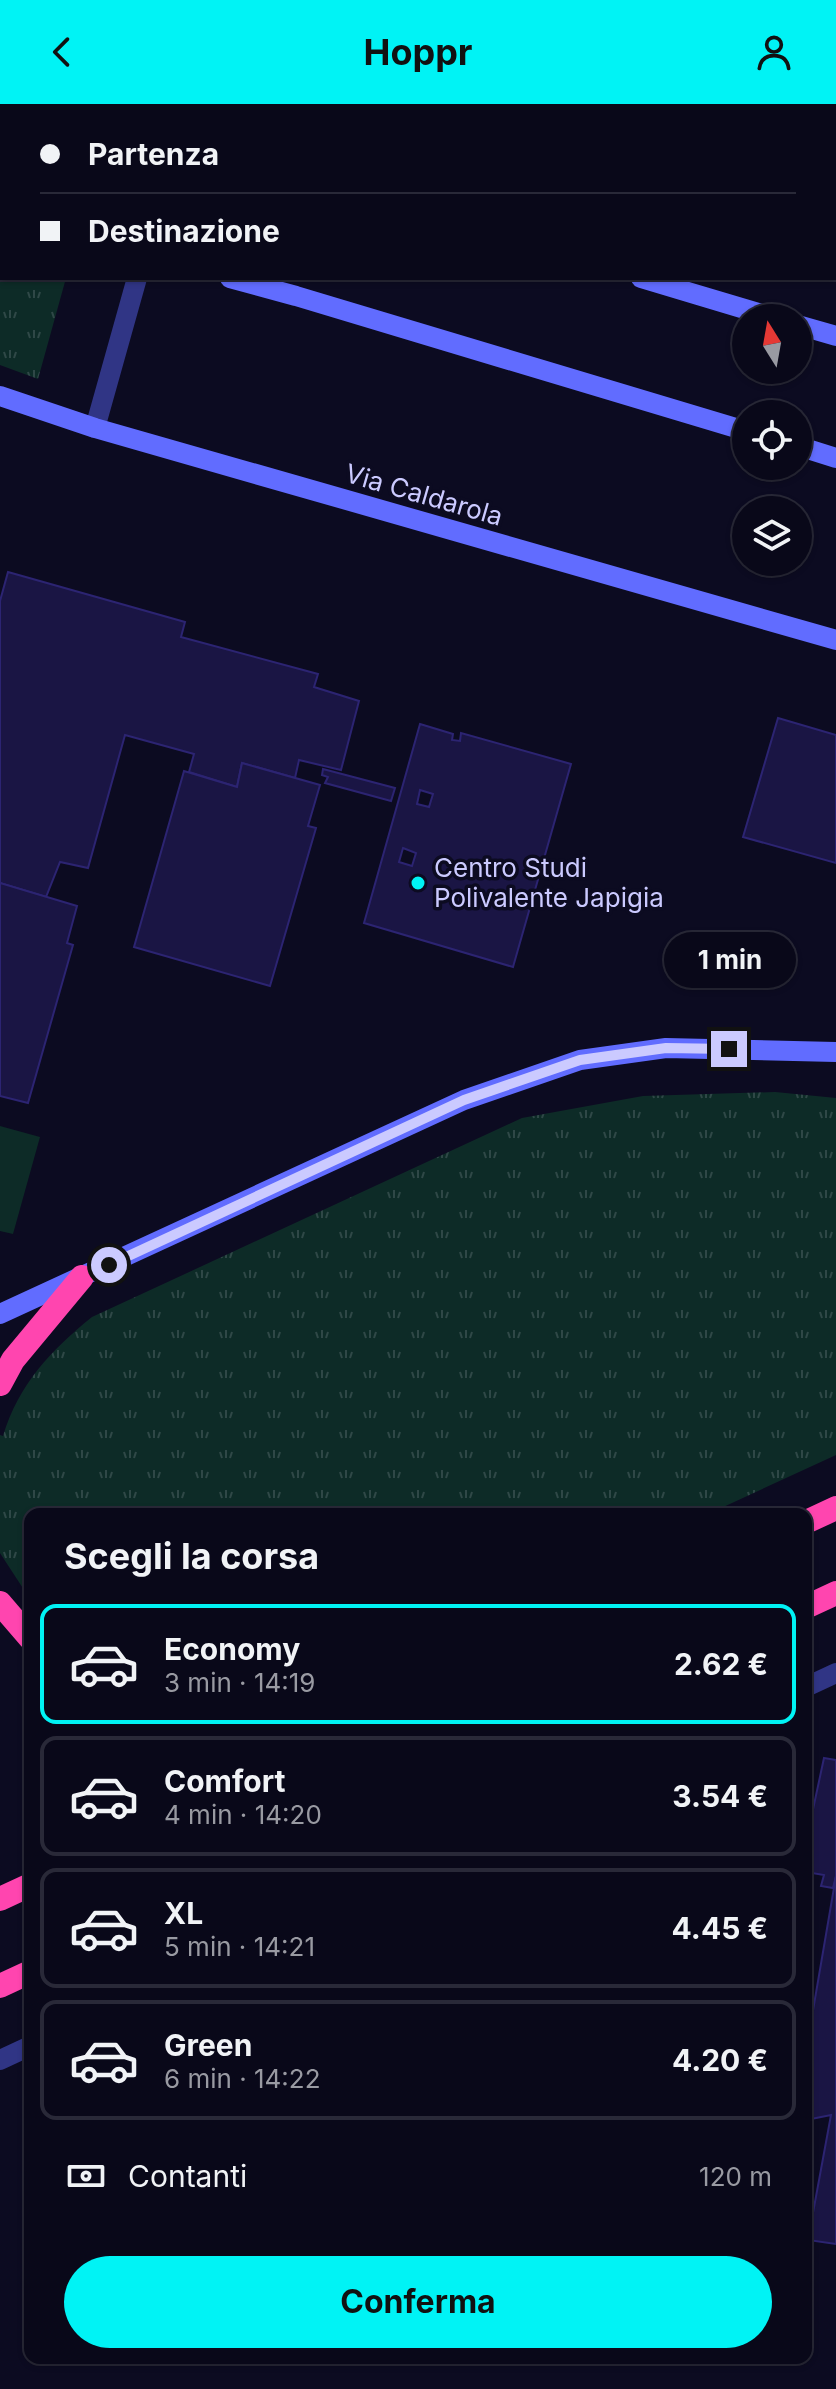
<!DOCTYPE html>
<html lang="it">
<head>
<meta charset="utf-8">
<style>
	body { margin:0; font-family:Inter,sans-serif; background:#121122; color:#f1f3f6; height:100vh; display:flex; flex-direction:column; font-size:30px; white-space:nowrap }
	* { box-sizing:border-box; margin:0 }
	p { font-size:26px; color:#999aa2 }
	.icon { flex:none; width:44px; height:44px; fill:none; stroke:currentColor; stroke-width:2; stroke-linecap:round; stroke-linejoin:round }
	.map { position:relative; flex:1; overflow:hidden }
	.side { position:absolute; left:24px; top:1404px; width:788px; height:856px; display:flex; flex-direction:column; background:#090819; border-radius:16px; box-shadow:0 2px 6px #0004,0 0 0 2px #292938 }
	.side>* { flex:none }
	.top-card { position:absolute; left:0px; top:0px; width:836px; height:176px; box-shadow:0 2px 6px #0004,0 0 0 2px #292938; display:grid; align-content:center; height:176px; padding:0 40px; background:#090819 }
	.needle { width:52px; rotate:349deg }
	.buttons { position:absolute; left:732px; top:200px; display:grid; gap:16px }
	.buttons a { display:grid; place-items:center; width:80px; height:80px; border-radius:50%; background:#090819; box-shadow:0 2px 6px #0004,0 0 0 2px #292938; font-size:40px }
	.end { position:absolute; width:36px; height:36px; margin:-18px; border:10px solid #cbcaff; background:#111; box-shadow:0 0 0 4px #111 }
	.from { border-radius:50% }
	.bubble { position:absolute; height:56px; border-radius:28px; background:#090819; box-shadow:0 2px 6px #0004,0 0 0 2px #292938; font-size:26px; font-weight:700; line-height:56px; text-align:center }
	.top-card b { display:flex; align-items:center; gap:28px; height:76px; font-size:30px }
	.top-card b+b { border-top:2px solid #292938 }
	.top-card i { width:20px; height:20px; background:#f1f3f6 }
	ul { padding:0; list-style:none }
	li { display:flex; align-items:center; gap:24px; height:120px; margin:0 16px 12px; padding:0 24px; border:4px solid #292938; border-radius:16px }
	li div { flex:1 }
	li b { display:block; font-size:30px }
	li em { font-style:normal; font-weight:700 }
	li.selected { border-color:#00f3f5 }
	li>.icon { width:72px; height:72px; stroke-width:1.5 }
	h2 { padding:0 40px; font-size:36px; line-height:96px }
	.pay { display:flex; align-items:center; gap:20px; height:88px; padding:0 40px; font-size:30px }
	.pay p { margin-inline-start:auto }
	.primary-button { display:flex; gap:16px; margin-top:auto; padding:16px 40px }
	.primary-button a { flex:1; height:92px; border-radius:48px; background:#00f3f5; color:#111; font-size:32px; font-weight:700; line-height:92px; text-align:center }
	header { display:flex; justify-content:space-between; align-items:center; height:104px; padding:0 40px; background:#00f3f5; color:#111; font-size:36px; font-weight:700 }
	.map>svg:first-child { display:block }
	.grass { fill:url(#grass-tufts) }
	.park { fill:#0d2b27 }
	.building { fill:#1a1544; stroke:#2c2472; stroke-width:2; fill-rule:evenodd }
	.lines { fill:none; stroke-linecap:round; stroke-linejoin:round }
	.street { stroke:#303585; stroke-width:20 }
	.secondary { stroke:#616cff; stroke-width:20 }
	.highway { stroke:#ff45af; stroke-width:24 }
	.route { stroke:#cbcaff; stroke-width:10 }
	.poi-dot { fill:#00f3f5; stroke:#0c0b21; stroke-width:3 }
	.labels { text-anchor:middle; stroke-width:7; stroke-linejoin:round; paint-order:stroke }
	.street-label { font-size:26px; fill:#cbcaff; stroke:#0c0b21 }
	.poi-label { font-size:26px; fill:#cbcaff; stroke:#0c0b21; text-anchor:start }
</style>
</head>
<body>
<header><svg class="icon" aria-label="back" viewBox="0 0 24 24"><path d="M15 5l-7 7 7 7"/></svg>Hoppr<svg class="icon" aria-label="person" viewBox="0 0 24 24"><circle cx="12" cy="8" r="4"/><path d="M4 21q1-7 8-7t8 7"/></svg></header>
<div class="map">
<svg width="836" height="2285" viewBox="0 0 836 2285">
	<defs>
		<pattern id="grass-tufts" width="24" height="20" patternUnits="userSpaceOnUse" patternTransform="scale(2)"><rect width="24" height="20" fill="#0d2b27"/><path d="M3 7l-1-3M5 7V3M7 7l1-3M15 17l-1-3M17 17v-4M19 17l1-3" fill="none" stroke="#2f4847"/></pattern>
	</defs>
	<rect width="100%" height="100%" fill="#0c0b21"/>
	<g class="grass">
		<path d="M0,154L2,155V174H66L38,275L0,261Z"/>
		<path d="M775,988L836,994V1351L708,1410H30V1495L0,1449V1331L3,1332C19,1280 50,1247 92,1213L522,1014L643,992Z"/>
	</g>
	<path class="park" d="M0,1022L40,1033L13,1130L0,1127Z"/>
	<g class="building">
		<path d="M8,468L185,518L181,533L318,570L314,583L359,597L341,666L299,656L295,674L242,659L237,683L189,668L194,650L125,631L88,764L60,758L46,793L0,779V497Z"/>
		<path d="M778,614L836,631V759L743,733Z"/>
		<path d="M420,620L453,630L452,636L460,637L461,629L571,660L513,863L364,819ZM420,686L433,690L429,703L417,700ZM403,744L416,749L412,762L399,758Z"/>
		<path d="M242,659L320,681L308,722L316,724L270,882L134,843L184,667L237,683Z"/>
		<path d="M323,665L395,684L391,697L325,679L328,673L322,671Z"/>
		<path d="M0,779L77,802L67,839L73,841L28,999L0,992Z"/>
		<path d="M824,1654L836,1656V1772L833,1784L821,1782L824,1771L806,1768V1738Z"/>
		<path d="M836,1772V2140L808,2136L831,2011L806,2016V1925L810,1924Z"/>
	</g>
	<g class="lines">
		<g class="street">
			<path d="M190,2L191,0"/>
			<path d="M95,324L137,174"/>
			<path d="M806,1583L836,1569"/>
			<path d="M0,1956L30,1942"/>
		</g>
		<g class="secondary">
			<path d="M48,0L56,2"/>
			<path d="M695,0L702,2"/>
			<path d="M834,42L836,43"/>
			<path d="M0,110L2,111"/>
			<path d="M230,174L296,192L746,327"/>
			<path d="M641,174L775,214"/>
			<path d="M798,221L836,232"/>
			<path d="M0,292L95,324L836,536"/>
			<path d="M798,342L836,354"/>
			<path d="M0,1210L464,996L580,956L666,944L836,948"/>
		</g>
		<g class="highway">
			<path d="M0,1280L13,1256L82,1173"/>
			<path d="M806,1418L836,1404"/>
			<path d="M0,1499L30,1534"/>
			<path d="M806,1503L836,1489"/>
			<path d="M0,1795L30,1781"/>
			<path d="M0,1882L30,1868"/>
		</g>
	</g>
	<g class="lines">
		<path class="route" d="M109,1161L464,996L580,956L666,944L729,945"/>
	</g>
	<circle class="poi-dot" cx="418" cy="779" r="8"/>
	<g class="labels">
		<g class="street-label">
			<text transform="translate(424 391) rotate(16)" y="9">Via Caldarola</text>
		</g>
		<g class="poi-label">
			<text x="434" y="773">Centro Studi<tspan x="434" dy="30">Polivalente Japigia</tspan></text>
		</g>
	</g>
</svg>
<div class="buttons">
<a><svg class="needle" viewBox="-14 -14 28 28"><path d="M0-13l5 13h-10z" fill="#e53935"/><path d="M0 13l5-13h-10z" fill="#999aa2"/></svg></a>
<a><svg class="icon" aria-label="locate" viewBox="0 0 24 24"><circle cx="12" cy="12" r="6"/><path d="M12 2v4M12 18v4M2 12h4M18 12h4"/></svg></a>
<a><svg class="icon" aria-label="layers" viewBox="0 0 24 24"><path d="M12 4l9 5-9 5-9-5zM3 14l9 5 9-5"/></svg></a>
</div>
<i class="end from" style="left:109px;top:1161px"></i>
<i class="end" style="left:729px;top:945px"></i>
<div class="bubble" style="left:664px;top:828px;width:132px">1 min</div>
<div class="top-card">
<b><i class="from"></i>Partenza</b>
<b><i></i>Destinazione</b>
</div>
<section class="side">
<h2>Scegli la corsa</h2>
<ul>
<li class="selected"><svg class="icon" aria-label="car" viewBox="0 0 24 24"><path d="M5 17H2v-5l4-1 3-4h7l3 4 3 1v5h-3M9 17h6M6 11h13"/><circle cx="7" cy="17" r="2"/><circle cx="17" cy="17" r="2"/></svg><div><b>Economy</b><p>3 min · 14:19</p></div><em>2.62 €</em></li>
<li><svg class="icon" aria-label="car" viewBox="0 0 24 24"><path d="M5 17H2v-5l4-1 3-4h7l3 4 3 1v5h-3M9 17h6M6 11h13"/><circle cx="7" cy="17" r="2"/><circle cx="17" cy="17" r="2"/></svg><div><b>Comfort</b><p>4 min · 14:20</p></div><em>3.54 €</em></li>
<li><svg class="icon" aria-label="car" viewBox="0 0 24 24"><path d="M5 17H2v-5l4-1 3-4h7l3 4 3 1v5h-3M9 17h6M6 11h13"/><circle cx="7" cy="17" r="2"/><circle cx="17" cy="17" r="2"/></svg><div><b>XL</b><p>5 min · 14:21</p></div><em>4.45 €</em></li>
<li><svg class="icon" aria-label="car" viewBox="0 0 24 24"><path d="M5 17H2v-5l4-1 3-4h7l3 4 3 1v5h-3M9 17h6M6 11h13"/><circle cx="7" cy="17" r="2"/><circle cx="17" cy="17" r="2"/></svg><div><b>Green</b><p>6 min · 14:22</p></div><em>4.20 €</em></li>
</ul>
<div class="pay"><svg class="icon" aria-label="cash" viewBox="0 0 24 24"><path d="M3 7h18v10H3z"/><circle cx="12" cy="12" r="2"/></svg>Contanti<p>120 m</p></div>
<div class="primary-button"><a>Conferma</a></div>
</section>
</div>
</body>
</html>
